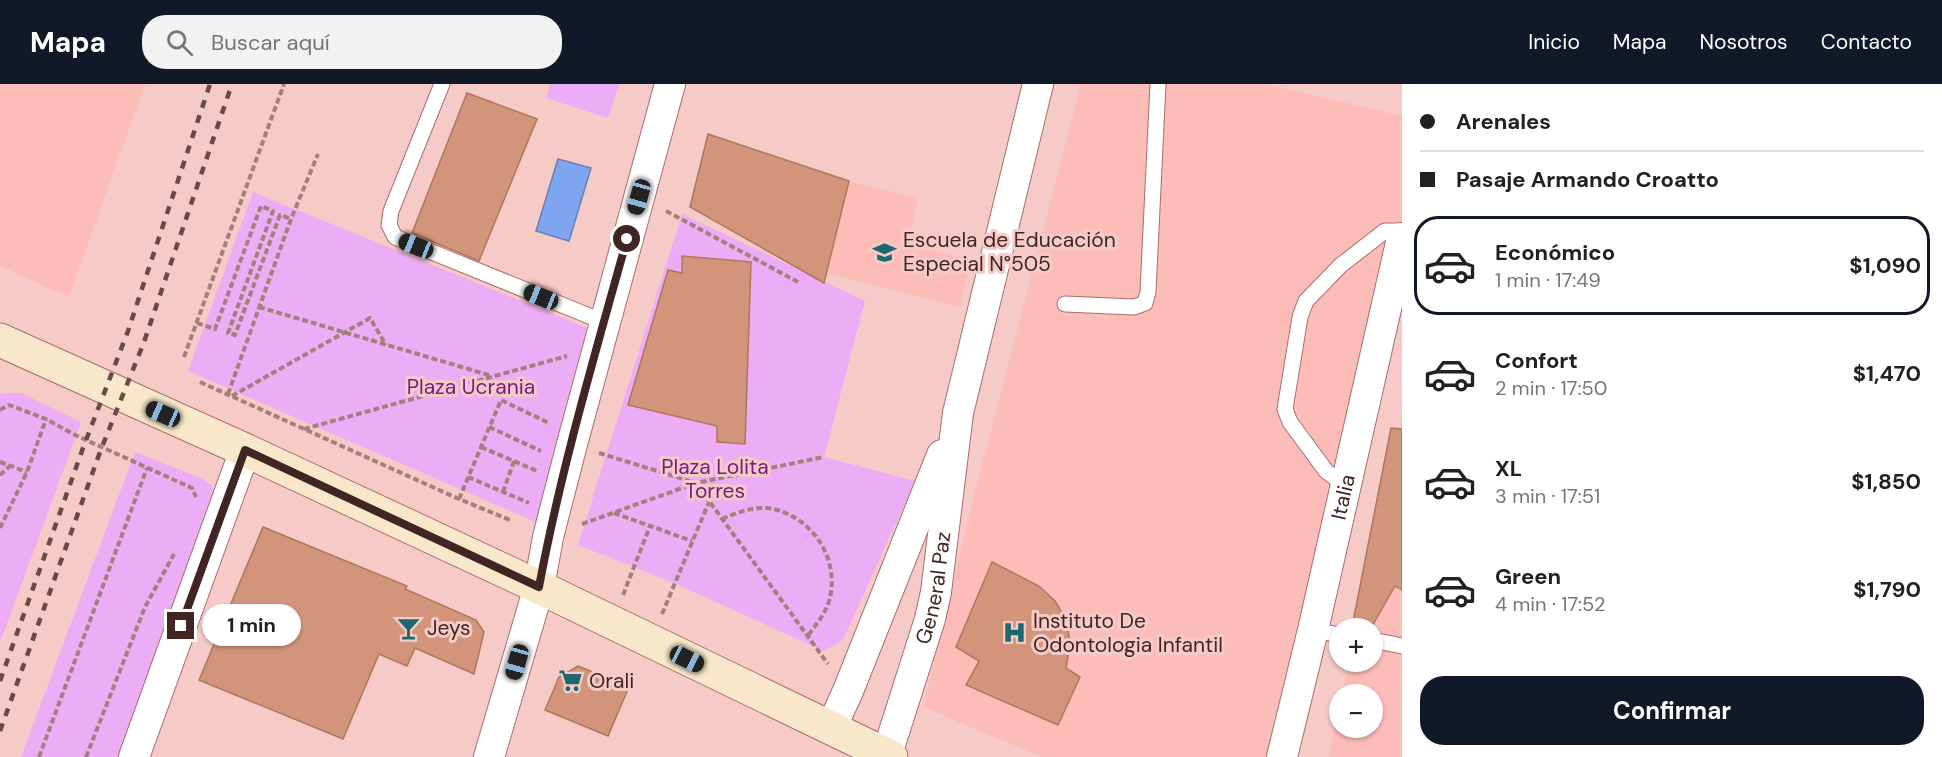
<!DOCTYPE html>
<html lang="es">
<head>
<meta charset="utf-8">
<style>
	body { margin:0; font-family:"DM Sans",sans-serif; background:#f2f2f2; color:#202124; height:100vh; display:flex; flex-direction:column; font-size:22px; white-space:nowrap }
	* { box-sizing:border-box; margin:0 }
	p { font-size:20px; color:#757577 }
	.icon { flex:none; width:33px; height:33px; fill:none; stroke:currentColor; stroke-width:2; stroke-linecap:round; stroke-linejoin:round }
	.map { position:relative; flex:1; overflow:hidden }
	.panel { display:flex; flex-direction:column; background:#fff; width:540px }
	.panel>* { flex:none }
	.top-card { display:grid; align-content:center; height:132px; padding:0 18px; background:#fff }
	.fabs { position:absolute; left:1329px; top:534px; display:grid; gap:12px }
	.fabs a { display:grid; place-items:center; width:54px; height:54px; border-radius:50%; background:#fff; box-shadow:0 2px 4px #0004; font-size:30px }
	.end { position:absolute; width:27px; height:27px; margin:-14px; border:8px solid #402523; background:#fff; box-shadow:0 0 0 3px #fff }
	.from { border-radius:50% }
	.bubble { position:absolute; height:42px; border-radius:21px; background:#fff; box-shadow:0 2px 4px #0004; font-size:20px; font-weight:700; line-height:42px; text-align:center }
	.car { position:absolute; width:18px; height:36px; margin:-18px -9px; border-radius:8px; box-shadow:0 0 4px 2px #0007; background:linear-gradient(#222 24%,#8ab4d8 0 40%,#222 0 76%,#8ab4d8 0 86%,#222 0) }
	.top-card b { display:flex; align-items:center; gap:21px; height:57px; font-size:22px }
	.top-card b+b { border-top:2px solid #e0e0e0 }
	.top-card i { width:15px; height:15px; background:#202124 }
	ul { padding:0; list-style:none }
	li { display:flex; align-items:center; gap:18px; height:99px; margin:0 12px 9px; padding:0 6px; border:3px solid transparent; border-radius:24px }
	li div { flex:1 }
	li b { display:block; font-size:22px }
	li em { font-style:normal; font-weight:700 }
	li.current { border-color:#111827 }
	li>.icon { width:54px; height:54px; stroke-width:1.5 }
	.cta { display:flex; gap:12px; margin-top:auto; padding:12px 18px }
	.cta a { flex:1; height:69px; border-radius:24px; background:#111827; color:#fff; font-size:24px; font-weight:700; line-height:69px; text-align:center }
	header { display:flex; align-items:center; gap:36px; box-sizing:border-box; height:84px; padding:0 30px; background:#111827; color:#fff }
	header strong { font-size:28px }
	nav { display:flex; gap:33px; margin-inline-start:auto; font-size:21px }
	.search { width:420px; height:54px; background:#f2f2f2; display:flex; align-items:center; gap:15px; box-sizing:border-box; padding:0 21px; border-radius:24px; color:#757577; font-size:22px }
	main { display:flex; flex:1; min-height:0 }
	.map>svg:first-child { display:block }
	.built { fill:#fcbcb8 }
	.green { fill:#edacf6 }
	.water { fill:#7ea5ef; stroke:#6b7fb2; stroke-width:1.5 }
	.building { fill:#d2947b; stroke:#b1755d; stroke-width:1.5 }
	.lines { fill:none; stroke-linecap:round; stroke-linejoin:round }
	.lane-casing { stroke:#ad6c69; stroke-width:17 }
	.street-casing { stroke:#ad6c69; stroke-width:32 }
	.secondary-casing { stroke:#ad6c69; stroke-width:35 }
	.path { stroke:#a4807d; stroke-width:4; stroke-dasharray:6 3; stroke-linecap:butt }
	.lane { stroke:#fff; stroke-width:15 }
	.street { stroke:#fff; stroke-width:30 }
	.secondary { stroke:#f8e8c9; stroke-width:33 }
	.rail { stroke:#684a47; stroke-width:4.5; stroke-dasharray:8 8; stroke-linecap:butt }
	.route { stroke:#402523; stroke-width:8 }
	.labels { text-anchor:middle; stroke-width:6; stroke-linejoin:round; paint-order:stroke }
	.poi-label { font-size:21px; fill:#402523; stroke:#f6cac7; text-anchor:start }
	.park-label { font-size:21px; fill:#771a83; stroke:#f6cac7 }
	.street-label { font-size:21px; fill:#402523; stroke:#f6cac7 }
</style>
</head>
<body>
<header>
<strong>Mapa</strong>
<div class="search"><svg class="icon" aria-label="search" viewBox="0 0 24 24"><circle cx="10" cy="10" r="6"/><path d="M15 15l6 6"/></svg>Buscar aquí</div>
<nav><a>Inicio</a><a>Mapa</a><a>Nosotros</a><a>Contacto</a></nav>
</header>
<main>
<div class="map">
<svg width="1402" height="673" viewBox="0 0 1402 673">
	<rect width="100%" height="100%" fill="#f6cac7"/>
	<g class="built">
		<path d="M0,0H145L69,213L0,182Z"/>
		<path d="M1081,0H1265L1402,32V145L1273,673H1042L923,623L971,424Z"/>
		<path d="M849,97L918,114L907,160L971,176L959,223L826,189Z"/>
		<path d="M1402,331V673H1329L1339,623L1340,644H1372V610H1342L1349,578H1372V544H1356Z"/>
	</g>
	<g class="green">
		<path d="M550,0H619L608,34L546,14Z"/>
		<path d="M253,108L590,245L538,439L188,287Z"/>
		<path d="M682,130L865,217L824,373L915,397L843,556L824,567L674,499L578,461Z"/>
		<path d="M10,309H21L81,338L0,559V310Z"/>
		<path d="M135,368L203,395L211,401L216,410L123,673H21Z"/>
	</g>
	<path class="water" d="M558,75L591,84L569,157L536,147Z"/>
	<g class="building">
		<path d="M467,9L537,35L479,177L412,149Z"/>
		<path d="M708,50L849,97L824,199L690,123Z"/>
		<path d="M682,172L751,178L745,360L717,358V342L628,321L668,186L682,189Z"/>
		<path d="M1391,344L1402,345V506L1395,502L1371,544L1352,543Z"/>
		<path d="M263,443L407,502L405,505L476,536L484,548L474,590L415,564L407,582L379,570L343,655L199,596Z"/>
		<path d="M992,478L1039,502L1055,517L1067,537L1070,561L1066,584L1080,593L1058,641L966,601L979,577L956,563Z"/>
		<path d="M578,582L629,603L608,652L545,626L559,593Z"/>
	</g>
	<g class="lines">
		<defs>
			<g id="lane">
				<path d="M442,0L391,127L389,141L395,153L604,238"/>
				<path d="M1065,220L1134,223L1145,219L1148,208L1158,0"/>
				<path d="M1346,402L1326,387L1290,338L1285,325L1300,233L1306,217L1341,181L1385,147H1402"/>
				<path d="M1313,546L1340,551"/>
				<path d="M1372,556L1402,562"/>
			</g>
			<g id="street">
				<path d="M831,644L848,607L942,371"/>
				<path d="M134,673L245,366"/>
				<path d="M489,673L539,503L548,453L572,360L670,0"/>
				<path id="s1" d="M886,673L930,535L936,508L958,329L1038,0"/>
				<path id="s2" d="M1282,673L1313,546L1402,154"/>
			</g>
			<path id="secondary" d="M0,256L245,366L539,503L891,673"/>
		</defs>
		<use href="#lane" class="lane-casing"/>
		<use href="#street" class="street-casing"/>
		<use href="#secondary" class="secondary-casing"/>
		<g class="path">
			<path d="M666,127L800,199"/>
			<path d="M259,223L492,292"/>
			<path d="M197,239L215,245L261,122L273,127L228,249L235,251L280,131L291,135"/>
			<path d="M184,273L284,0"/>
			<path d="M200,298L459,415L510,436"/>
			<path d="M228,310L291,135L318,70"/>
			<path d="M232,312L370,234L386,261"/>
			<path d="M0,326L9,321L46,335L75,351L192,404L196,413"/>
			<path d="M489,343L541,367"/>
			<path d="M304,345L567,272"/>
			<path d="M481,363L537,387"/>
			<path d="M599,369L696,399L828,580"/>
			<path d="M0,378L27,388"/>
			<path d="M0,391L10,382"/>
			<path d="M468,393L529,419"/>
			<path d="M503,408L514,377"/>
			<path d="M459,415L501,316L549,339"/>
			<path d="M614,429L692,457"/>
			<path d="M722,435C736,429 751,423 767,424C807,429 837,468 831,508C829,526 817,539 807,553"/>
			<path d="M582,440L696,399L824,373"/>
			<path d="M0,444L27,388L46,335"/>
			<path d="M623,511L650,442"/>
			<path d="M662,530L709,418"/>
			<path d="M39,673L147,384"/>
			<path d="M86,673L145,523L174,470"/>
		</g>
		<use href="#lane" class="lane"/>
		<use href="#street" class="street"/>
		<use href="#secondary" class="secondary"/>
		<g class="rail">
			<path d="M0,597L83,364L128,247L210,0"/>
			<path d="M0,647L100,368L144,258L232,0"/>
		</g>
	</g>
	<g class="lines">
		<path class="route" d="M181,542L245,366L539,503C561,385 595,270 627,155"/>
	</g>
	<defs>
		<symbol id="school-bare" viewBox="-9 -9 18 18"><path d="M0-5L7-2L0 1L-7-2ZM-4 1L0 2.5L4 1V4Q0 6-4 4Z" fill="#1b686e" stroke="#f6cac7" stroke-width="2.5" paint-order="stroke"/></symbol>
		<symbol id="bar-bare" viewBox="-9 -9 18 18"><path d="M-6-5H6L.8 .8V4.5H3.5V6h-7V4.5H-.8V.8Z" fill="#1b686e" stroke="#f6cac7" stroke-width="2.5" paint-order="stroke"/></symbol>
		<symbol id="hospital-bare" viewBox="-9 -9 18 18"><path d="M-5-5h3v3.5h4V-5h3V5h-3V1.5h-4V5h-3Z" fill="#1b686e" stroke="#f6cac7" stroke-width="2.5" paint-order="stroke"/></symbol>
		<symbol id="supermarket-bare" viewBox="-9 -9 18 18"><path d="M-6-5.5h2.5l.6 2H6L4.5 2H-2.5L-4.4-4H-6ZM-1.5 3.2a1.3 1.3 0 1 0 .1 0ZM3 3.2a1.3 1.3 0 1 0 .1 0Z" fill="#1b686e" stroke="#f6cac7" stroke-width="2.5" paint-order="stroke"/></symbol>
	</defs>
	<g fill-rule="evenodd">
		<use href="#school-bare" x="868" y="152" width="33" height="33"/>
		<use href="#bar-bare" x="392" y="528" width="33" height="33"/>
		<use href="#hospital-bare" x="998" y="532" width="33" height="33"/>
		<use href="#supermarket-bare" x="554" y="580" width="33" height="33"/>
	</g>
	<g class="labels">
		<g class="poi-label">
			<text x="903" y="163">Escuela de Educación<tspan x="903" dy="24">Especial N°505</tspan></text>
			<text x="1033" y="544">Instituto De<tspan x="1033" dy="24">Odontologia Infantil</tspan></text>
			<text x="427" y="551">Jeys</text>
			<text x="589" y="604">Orali</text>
		</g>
		<g class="park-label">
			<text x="471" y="310">Plaza Ucrania</text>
			<text x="715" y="390">Plaza Lolita<tspan x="715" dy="24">Torres</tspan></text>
		</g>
		<g class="street-label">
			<text dy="7" stroke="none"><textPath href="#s2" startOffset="267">Italia</textPath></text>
			<text dy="7" stroke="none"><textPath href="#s1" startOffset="176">General Paz</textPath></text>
		</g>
	</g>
</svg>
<div class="fabs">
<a>+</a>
<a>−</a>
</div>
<i class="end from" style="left:627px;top:155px"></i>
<i class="end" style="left:181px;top:542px"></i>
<div class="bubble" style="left:202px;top:520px;width:99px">1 min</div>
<i class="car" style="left:639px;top:113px;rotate:196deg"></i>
<i class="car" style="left:416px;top:162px;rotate:292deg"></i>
<i class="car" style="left:541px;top:213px;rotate:292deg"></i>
<i class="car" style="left:163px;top:330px;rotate:294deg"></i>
<i class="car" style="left:687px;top:575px;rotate:116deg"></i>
<i class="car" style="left:517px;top:578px;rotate:196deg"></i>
</div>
<section class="panel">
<div class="top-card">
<b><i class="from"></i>Arenales</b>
<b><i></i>Pasaje Armando Croatto</b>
</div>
<ul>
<li class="current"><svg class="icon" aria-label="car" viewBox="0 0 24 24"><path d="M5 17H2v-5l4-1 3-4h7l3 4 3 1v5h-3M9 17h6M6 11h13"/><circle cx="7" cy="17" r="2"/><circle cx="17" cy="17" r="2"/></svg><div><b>Económico</b><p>1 min · 17:49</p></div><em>$1,090</em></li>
<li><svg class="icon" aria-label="car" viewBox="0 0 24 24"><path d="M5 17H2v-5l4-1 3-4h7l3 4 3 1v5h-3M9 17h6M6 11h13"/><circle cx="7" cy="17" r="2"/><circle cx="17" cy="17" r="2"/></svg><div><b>Confort</b><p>2 min · 17:50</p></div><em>$1,470</em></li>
<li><svg class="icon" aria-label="car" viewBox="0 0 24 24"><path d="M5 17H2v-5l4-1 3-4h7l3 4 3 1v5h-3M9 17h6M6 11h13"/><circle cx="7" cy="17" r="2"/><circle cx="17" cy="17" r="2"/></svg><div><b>XL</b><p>3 min · 17:51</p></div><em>$1,850</em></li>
<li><svg class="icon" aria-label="car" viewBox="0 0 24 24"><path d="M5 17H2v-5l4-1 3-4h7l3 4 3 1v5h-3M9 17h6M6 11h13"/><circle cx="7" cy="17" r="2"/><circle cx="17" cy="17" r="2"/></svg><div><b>Green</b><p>4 min · 17:52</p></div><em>$1,790</em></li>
</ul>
<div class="cta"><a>Confirmar</a></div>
</section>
</main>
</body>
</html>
